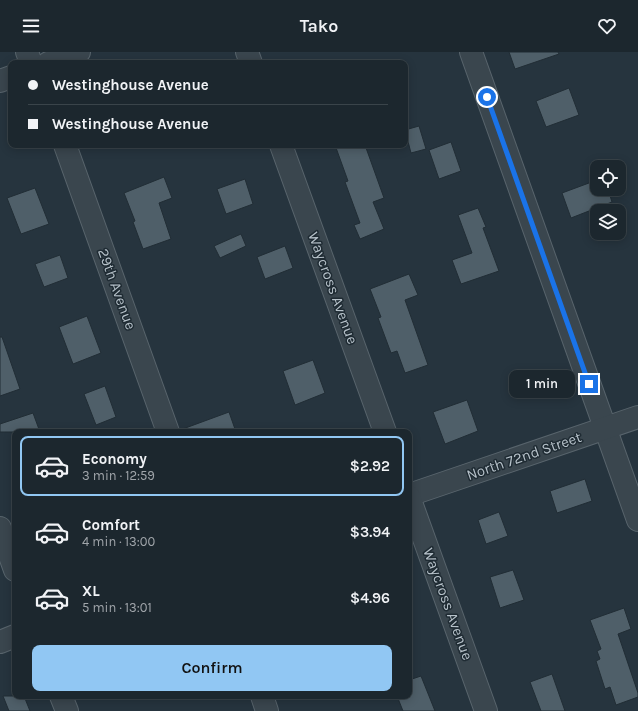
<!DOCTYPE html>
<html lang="en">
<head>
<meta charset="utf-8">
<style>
	body { margin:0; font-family:Karla,sans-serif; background:#252f36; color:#f1f3f6; height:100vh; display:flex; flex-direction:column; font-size:15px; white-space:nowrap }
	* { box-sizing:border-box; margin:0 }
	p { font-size:13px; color:#a0a5aa }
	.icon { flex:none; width:22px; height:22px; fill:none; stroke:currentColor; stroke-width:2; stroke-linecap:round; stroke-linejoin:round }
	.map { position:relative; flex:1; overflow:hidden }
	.details { position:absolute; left:12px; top:377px; width:400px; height:270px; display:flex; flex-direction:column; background:#1c272e; border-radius:8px; box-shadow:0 2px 10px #0003,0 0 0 1px #3a444a }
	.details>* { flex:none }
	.hud { position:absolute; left:8px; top:8px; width:400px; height:88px; border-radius:8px; box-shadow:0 2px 10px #0003,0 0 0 1px #3a444a; display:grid; align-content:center; height:88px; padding:0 20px; background:#1c272e }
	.buttons { position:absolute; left:590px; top:108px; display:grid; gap:8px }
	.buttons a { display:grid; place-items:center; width:36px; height:36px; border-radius:8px; background:#1c272e; box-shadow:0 2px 10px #0003,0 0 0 1px #3a444a; font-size:20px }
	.end { position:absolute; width:18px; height:18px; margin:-9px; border:5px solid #1a73e8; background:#fff; box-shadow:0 0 0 2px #fff }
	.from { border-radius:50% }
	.bubble { position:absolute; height:28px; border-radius:8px; background:#1c272e; box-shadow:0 2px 10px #0003,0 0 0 1px #3a444a; font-size:13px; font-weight:600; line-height:28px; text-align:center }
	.hud b { display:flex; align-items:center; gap:14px; height:38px; font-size:15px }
	.hud b+b { border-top:1px solid #3a444a }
	.hud i { width:10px; height:10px; background:#f1f3f6 }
	ul { padding:7px 0 0; list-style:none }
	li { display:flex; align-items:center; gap:12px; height:60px; margin:0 8px 6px; padding:0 12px; border:2px solid transparent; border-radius:8px }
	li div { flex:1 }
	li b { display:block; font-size:15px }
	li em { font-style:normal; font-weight:600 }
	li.active { border-color:#91c7f3 }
	li>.icon { width:36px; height:36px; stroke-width:1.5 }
	.action { display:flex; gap:8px; margin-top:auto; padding:8px 20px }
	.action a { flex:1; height:46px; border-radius:8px; background:#91c7f3; color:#111; font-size:16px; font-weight:600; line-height:46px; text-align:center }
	header { display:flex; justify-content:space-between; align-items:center; height:52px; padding:0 20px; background:#1c272e; font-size:18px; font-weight:600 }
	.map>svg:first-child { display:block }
	.building { fill:#4f5f69; stroke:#212d35 }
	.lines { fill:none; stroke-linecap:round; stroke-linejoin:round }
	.minor-casing { stroke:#58646c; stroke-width:24 }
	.minor { stroke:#3a464e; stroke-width:22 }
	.route { stroke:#1a73e8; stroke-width:5 }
	.labels { text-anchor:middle; stroke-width:3; stroke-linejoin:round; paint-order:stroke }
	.street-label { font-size:15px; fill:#b6c1c9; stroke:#1f2b33 }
</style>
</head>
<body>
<header><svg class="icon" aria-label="menu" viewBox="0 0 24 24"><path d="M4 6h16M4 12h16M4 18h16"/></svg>Tako<svg class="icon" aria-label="heart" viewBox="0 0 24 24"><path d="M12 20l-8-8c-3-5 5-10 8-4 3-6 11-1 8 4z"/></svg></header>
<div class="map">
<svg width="638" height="659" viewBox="0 0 638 659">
	<rect width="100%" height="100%" fill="#26343e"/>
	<g class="building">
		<path d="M509,0H558L559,2L515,17Z"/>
		<path d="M569,36L579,63L546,75L536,49Z"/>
		<path d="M419,74L426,97L411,101L405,78Z"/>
		<path d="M451,90L461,119L439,127L429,98Z"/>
		<path d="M335,93H365L384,146L373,150L384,177L360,187L354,173L360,171L345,130L348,129Z"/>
		<path d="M164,125L172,146L159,151L171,187L143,197L133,170L135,169L124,141Z"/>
		<path d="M245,127L253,152L226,162L217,137Z"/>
		<path d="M597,128V137H608L612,150L571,166L562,141Z"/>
		<path d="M35,136L49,172L21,182L7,146Z"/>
		<path d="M478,156L486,175L483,176L499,219L461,232L452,208L472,201L458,163Z"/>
		<path d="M241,182L246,194L220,206L214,194Z"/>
		<path d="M285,194L293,216L265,227L257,205Z"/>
		<path d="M60,203L68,226L44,235L35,212Z"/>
		<path d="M409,222L418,243L405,248L428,313L405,321L397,299L391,301L378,266L381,265L370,237Z"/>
		<path d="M87,264L101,301L73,312L59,275Z"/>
		<path d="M0,285H2L20,337L0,344Z"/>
		<path d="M313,308L325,341L295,353L283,319Z"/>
		<path d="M105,334L116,365L96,373L84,342Z"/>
		<path d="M467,348L478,379L445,392L433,360Z"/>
		<path d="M229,360L236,380H180V378Z"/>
		<path d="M33,361L40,380H0V372Z"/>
		<path d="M585,427L592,449L557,461L550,439Z"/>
		<path d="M499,460L508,484L486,492L478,468Z"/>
		<path d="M513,518L524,548L500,556L490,525Z"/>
		<path d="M624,556L631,577L618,582L638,641V645L616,653L610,635L605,637L596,609L600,607L597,599L601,597L590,568Z"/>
		<path d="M552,622L565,659H541L530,630Z"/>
		<path d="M421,624L435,659H403L397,644H409V628Z"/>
		<path d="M3,644H24L30,659H9Z"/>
	</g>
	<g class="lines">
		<defs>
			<g id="minor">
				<path d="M27,0L31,11"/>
				<path d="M247,0L251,11"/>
				<path d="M471,0L638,468"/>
				<path d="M48,11L79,0"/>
				<path d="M0,29L11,25"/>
				<path d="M65,93L168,380"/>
				<path d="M281,93L385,380"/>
				<path d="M409,443L638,365"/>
				<path d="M409,445L486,659"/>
				<path d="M0,476L15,518"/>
				<path d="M0,590L15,584"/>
				<path d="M61,644L67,659"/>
				<path d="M262,644L267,659"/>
			</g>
		</defs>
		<use href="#minor" class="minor-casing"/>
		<use href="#minor" class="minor"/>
	</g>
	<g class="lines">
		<path class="route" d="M487,45L589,332"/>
	</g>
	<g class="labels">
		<g class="street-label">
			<text transform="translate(333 236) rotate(70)" y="5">Waycross Avenue</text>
			<text transform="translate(117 237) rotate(70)" y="5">29th Avenue</text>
			<text transform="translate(524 404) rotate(-19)" y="5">North 72nd Street</text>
			<text transform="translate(448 552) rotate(70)" y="5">Waycross Avenue</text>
		</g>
	</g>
</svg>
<div class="buttons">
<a><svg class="icon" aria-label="locate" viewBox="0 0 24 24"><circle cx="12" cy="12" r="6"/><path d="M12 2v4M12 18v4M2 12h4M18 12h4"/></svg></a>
<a><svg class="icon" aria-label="layers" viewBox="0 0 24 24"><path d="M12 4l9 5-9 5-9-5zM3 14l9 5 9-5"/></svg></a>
</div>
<i class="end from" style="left:487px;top:45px"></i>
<i class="end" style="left:589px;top:332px"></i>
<div class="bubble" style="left:509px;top:318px;width:66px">1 min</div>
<div class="hud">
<b><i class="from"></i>Westinghouse Avenue</b>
<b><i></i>Westinghouse Avenue</b>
</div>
<section class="details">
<ul>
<li class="active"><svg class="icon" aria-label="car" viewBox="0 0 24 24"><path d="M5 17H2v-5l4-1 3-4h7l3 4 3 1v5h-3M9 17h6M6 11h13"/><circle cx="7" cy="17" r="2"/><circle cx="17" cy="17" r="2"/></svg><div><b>Economy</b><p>3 min · 12:59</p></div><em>$2.92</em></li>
<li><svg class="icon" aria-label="car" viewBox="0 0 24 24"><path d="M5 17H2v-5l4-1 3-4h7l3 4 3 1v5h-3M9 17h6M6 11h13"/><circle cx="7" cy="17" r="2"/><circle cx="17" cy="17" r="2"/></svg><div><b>Comfort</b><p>4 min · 13:00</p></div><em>$3.94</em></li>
<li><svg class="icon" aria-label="car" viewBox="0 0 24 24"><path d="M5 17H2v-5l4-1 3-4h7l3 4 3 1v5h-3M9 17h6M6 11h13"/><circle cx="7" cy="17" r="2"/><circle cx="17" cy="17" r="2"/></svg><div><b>XL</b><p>5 min · 13:01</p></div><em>$4.96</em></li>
</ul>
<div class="action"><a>Confirm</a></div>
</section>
</div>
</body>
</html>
